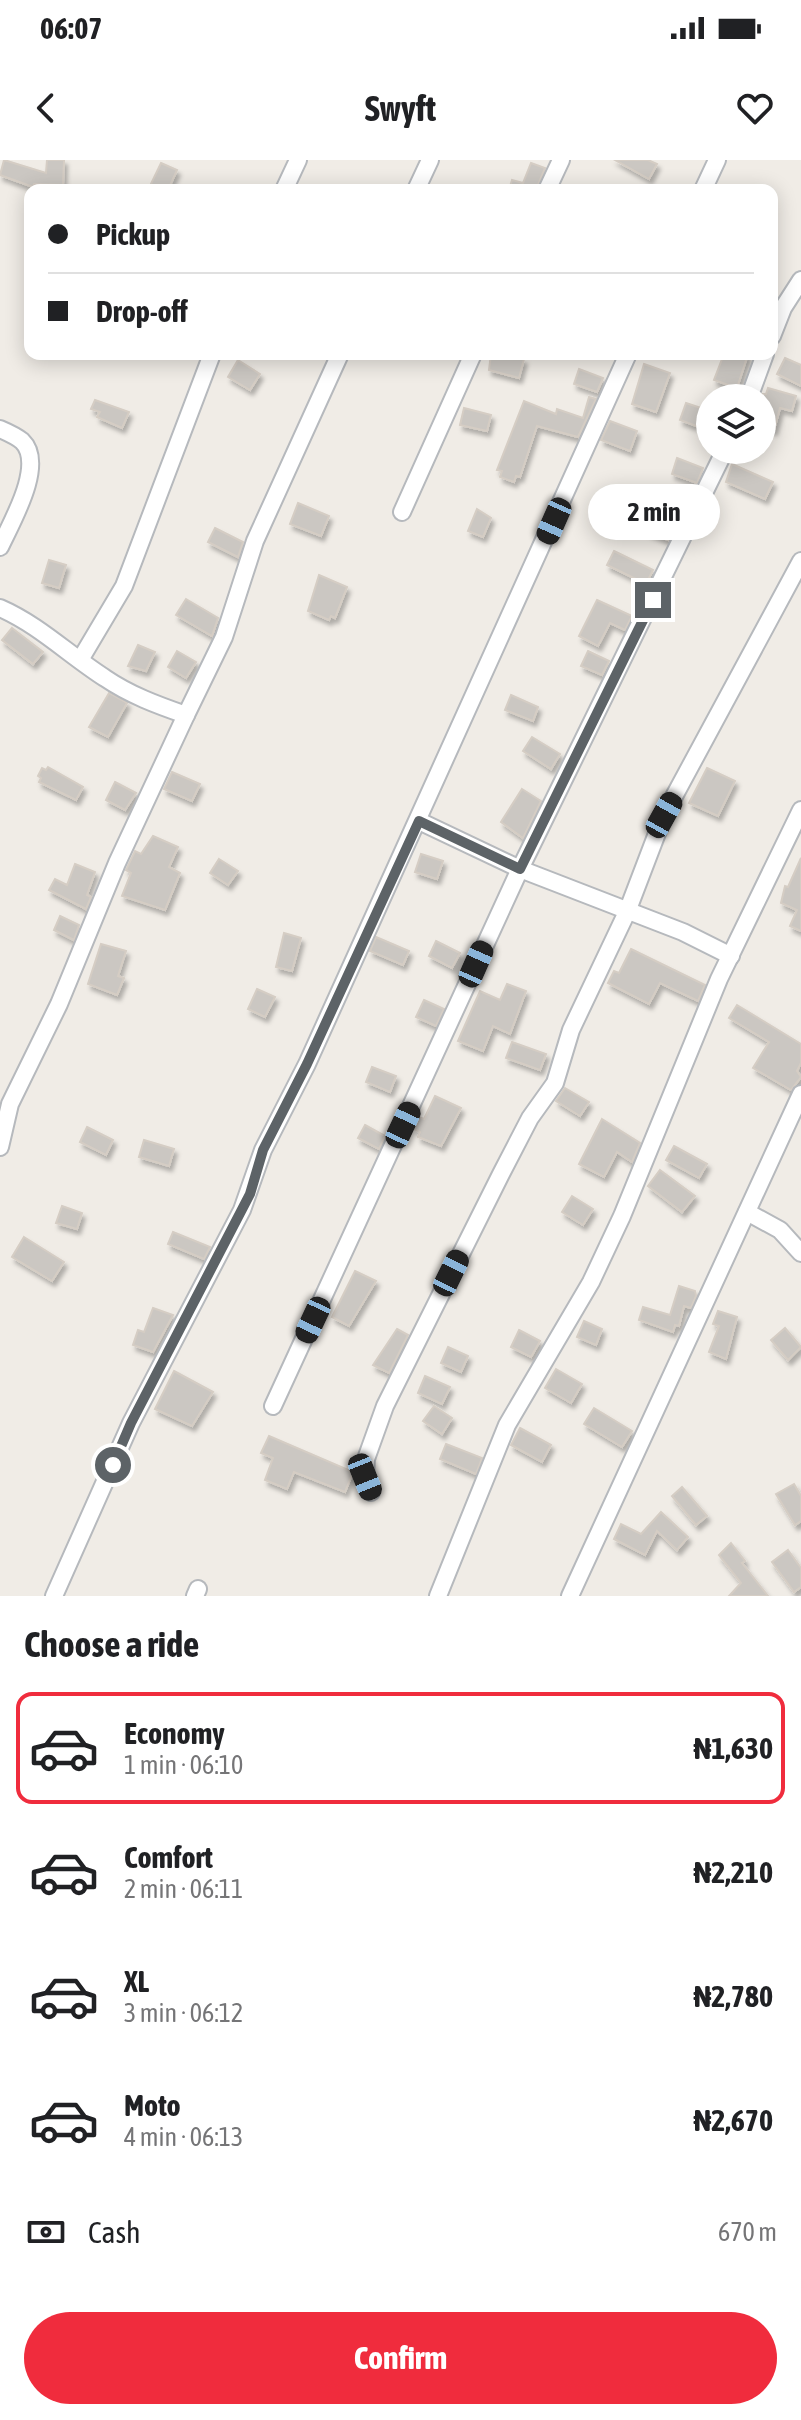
<!DOCTYPE html>
<html lang="en">
<head>
<meta charset="utf-8">
<style>
	body { margin:0; font-family:"Asap Condensed",sans-serif; background:#f2f2f2; color:#202124; height:100vh; display:flex; flex-direction:column; font-size:30px; white-space:nowrap }
	* { box-sizing:border-box; margin:0 }
	p { font-size:26px; color:#757577 }
	.icon { flex:none; width:44px; height:44px; fill:none; stroke:currentColor; stroke-width:2; stroke-linecap:round; stroke-linejoin:round }
	.map { position:relative; height:1436px; overflow:hidden }
	.drawer { display:flex; flex-direction:column; background:#fff; flex:1 }
	.drawer>* { flex:none }
	.guide { position:absolute; left:24px; top:24px; width:754px; height:176px; border-radius:16px; box-shadow:0 4px 20px #0003; display:grid; align-content:center; height:176px; padding:0 24px; background:#fff }
	.fabs { position:absolute; left:696px; top:224px; display:grid; gap:16px }
	.fabs a { display:grid; place-items:center; width:80px; height:80px; border-radius:50%; background:#fff; box-shadow:0 4px 20px #0003; font-size:40px }
	.end { position:absolute; width:36px; height:36px; margin:-18px; border:10px solid #5d6367; background:#fff; box-shadow:0 0 0 4px #fff }
	.from { border-radius:50% }
	.bubble { position:absolute; height:56px; border-radius:28px; background:#fff; box-shadow:0 4px 20px #0003; font-size:26px; font-weight:700; line-height:56px; text-align:center }
	.car { position:absolute; width:24px; height:48px; margin:-24px -12px; border-radius:10px; box-shadow:0 0 6px 2px #0007; background:linear-gradient(#222 24%,#8ab4d8 0 40%,#222 0 76%,#8ab4d8 0 86%,#222 0) }
	.guide b { display:flex; align-items:center; gap:28px; height:76px; font-size:30px }
	.guide b+b { border-top:2px solid #e0e0e0 }
	.guide i { width:20px; height:20px; background:#202124 }
	ul { padding:0; list-style:none }
	li { display:flex; align-items:center; gap:24px; height:112px; margin:0 16px 12px; padding:0 8px; border:4px solid transparent; border-radius:16px }
	li div { flex:1 }
	li b { display:block; font-size:30px }
	li em { font-style:normal; font-weight:700 }
	li.selected { border-color:#f02c3d }
	li>.icon { width:72px; height:72px; stroke-width:1.5 }
	h2 { padding:0 24px; font-size:36px; line-height:96px }
	.pay { display:flex; align-items:center; gap:20px; height:88px; padding:0 24px; font-size:30px }
	.pay p { margin-inline-start:auto }
	.action { display:flex; gap:16px; margin-top:auto; padding:16px 24px }
	.action a { flex:1; height:92px; border-radius:48px; background:#f02c3d; color:#fff; font-size:32px; font-weight:700; line-height:92px; text-align:center }
	.status { display:flex; justify-content:space-between; align-items:center; height:56px; padding:0 40px; background:#fff; direction:ltr }
	.status svg { height:22px; fill:currentColor }
	header { display:flex; justify-content:space-between; align-items:center; height:104px; padding:0 24px; background:#fff; font-size:36px; font-weight:700 }
	.map>svg:first-child { display:block }
	.building { fill:#cbc7c2; stroke:#d5cdc4; stroke-width:2; filter:url(#shadow) }
	.lines { fill:none; stroke-linecap:round; stroke-linejoin:round }
	.minor-casing { stroke:#b6b9bd; stroke-width:20 }
	.minor { stroke:#fff; stroke-width:16 }
	.route { stroke:#5d6367; stroke-width:10 }
</style>
</head>
<body>
<div class="status"><b>06:07</b><svg viewBox="0 0 49 12"><path d="M0 12V9h3v3zM5 12V6h3v6zM10 12V3h3v9zM15 12V0h3v12zM26 1h20v11H26zM47 4h2v5h-2z"/></svg></div>
<header><svg class="icon" aria-label="back" viewBox="0 0 24 24"><path d="M15 5l-7 7 7 7"/></svg>Swyft<svg class="icon" aria-label="heart" viewBox="0 0 24 24"><path d="M12 20l-8-8c-3-5 5-10 8-4 3-6 11-1 8 4z"/></svg></header>
<div class="map">
<svg width="801" height="1436" viewBox="0 0 801 1436">
	<defs>
		<filter id="shadow"><feDropShadow dx="3" dy="5" stdDeviation="2" flood-color="#0004"/></filter>
	</defs>
	<rect width="100%" height="100%" fill="#f0ece6"/>
	<g class="building">
		<path d="M4,0L46,13L47,0H64L63,25L34,24L33,27L0,15Z"/>
		<path d="M615,0H648L657,4L649,19Z"/>
		<path d="M161,3L177,10L168,30H148Z"/>
		<path d="M531,3L545,8L536,30H509L512,20L523,23Z"/>
		<path d="M491,194L524,199L519,218L489,210Z"/>
		<path d="M724,194H748L737,228L714,220Z"/>
		<path d="M785,198L801,205V226L777,214Z"/>
		<path d="M238,200L260,214L250,230L228,217Z"/>
		<path d="M644,204L670,213L656,252L632,244Z"/>
		<path d="M579,209L603,218L597,232L574,224Z"/>
		<path d="M768,228L796,236L792,251L780,248L774,270L762,267V234H766Z"/>
		<path d="M589,237L596,239L578,277L537,266L520,317L516,316L514,322L500,317L502,311L497,310L524,241L556,254L557,249L583,258Z"/>
		<path d="M95,240L129,252L122,268L97,257L100,252L91,249Z"/>
		<path d="M686,243L710,251V271L680,260Z"/>
		<path d="M464,248L491,255L487,271L460,265Z"/>
		<path d="M610,261L637,271L630,291L601,280Z"/>
		<path d="M677,298L703,308L697,323L672,314Z"/>
		<path d="M732,304L773,322L765,339L726,322Z"/>
		<path d="M298,343L329,356L321,376L290,364Z"/>
		<path d="M477,349L491,358L483,377L468,371Z"/>
		<path d="M654,355L675,363L668,380L648,372Z"/>
		<path d="M215,368L243,382L238,397L208,382Z"/>
		<path d="M614,391L653,410L646,424L607,405Z"/>
		<path d="M49,400L66,405L59,428L42,423Z"/>
		<path d="M319,415L347,427L335,458L331,456L329,460L308,451Z"/>
		<path d="M186,439L218,458L212,476L176,455Z"/>
		<path d="M597,440L632,456L625,470L610,463L598,486L579,476Z"/>
		<path d="M12,468L43,492L33,504L2,480Z"/>
		<path d="M138,485L155,492L146,511L128,506Z"/>
		<path d="M177,491L196,502L186,518L168,507Z"/>
		<path d="M588,491L609,501L602,515L581,506Z"/>
		<path d="M109,533L127,543L108,577L89,567Z"/>
		<path d="M511,535L538,547L533,561L505,550Z"/>
		<path d="M532,577L560,594L551,609L523,591Z"/>
		<path d="M48,607L83,627L76,640L39,622L41,618L38,616L42,608L46,610Z"/>
		<path d="M707,608L735,621L718,656L689,643Z"/>
		<path d="M172,612L200,624L192,641L164,629Z"/>
		<path d="M115,622L136,633L125,650L106,640Z"/>
		<path d="M522,629L541,641L523,678L501,662Z"/>
		<path d="M153,676L178,687L169,707L180,713L165,750L122,736L131,713L126,710L135,691L141,694Z"/>
		<path d="M421,694L443,701L437,719L415,712Z"/>
		<path d="M801,698V771L790,766L797,750L781,743L785,726L788,727Z"/>
		<path d="M219,699L238,711L228,725L210,713Z"/>
		<path d="M75,704L95,712L87,735L91,737L86,749L49,730L55,719L67,725Z"/>
		<path d="M60,756L79,765L74,780L54,770Z"/>
		<path d="M284,773L301,778L292,811L276,807Z"/>
		<path d="M376,777L409,791L403,805L370,791Z"/>
		<path d="M436,781L460,793L452,808L429,796Z"/>
		<path d="M101,784L126,791L118,816L124,818L117,835L88,824Z"/>
		<path d="M631,789L705,825L698,841L660,823L649,844L608,823L614,811L619,813Z"/>
		<path d="M507,824L526,831L510,874L493,866L483,891L458,881L480,831L500,840Z"/>
		<path d="M257,829L275,837L265,857L248,849Z"/>
		<path d="M424,840L444,849L436,866L416,857Z"/>
		<path d="M737,845L801,884V903L797,911L801,917L791,930L753,908L769,882L729,858Z"/>
		<path d="M512,882L546,894L540,910L506,898Z"/>
		<path d="M372,907L396,916L390,932L366,922Z"/>
		<path d="M565,928L589,942L580,956L556,941Z"/>
		<path d="M435,936L461,948L441,986L418,977L420,972L414,969L419,957L424,959Z"/>
		<path d="M602,959L640,983L632,1002L617,992L604,1017L579,1004Z"/>
		<path d="M365,965L385,976L379,989L358,978Z"/>
		<path d="M87,967L113,980L106,995L80,982Z"/>
		<path d="M144,980L174,989L169,1006L139,997Z"/>
		<path d="M674,986L707,1004L699,1018L666,1000Z"/>
		<path d="M660,1010L695,1036L682,1052L648,1026Z"/>
		<path d="M572,1036L593,1049L583,1065L562,1052Z"/>
		<path d="M62,1046L82,1053L77,1069L56,1063Z"/>
		<path d="M173,1072L210,1087L204,1099L168,1084Z"/>
		<path d="M24,1077L64,1102L52,1121L12,1097Z"/>
		<path d="M355,1111L376,1121L349,1166L332,1157Z"/>
		<path d="M679,1126L695,1131L696,1136L691,1148L684,1146L679,1166L675,1165L673,1172L639,1160L643,1147L670,1155Z"/>
		<path d="M153,1148L173,1155L153,1192L133,1185L138,1170L144,1172Z"/>
		<path d="M718,1151L737,1157L726,1199L709,1192L719,1166L713,1164Z"/>
		<path d="M584,1161L602,1169L596,1185L577,1177Z"/>
		<path d="M785,1168L801,1187L788,1200L771,1180Z"/>
		<path d="M397,1169L408,1175L389,1213L373,1205Z"/>
		<path d="M519,1170L540,1181L531,1197L511,1187Z"/>
		<path d="M448,1187L468,1196L461,1212L441,1203Z"/>
		<path d="M556,1209L582,1224L571,1243L545,1228Z"/>
		<path d="M174,1211L213,1232L192,1266L155,1249Z"/>
		<path d="M425,1216L450,1227L442,1244L418,1233Z"/>
		<path d="M434,1246L452,1258L442,1274L423,1261Z"/>
		<path d="M594,1248L632,1271L622,1287L584,1264Z"/>
		<path d="M520,1268L551,1285L542,1302L511,1285Z"/>
		<path d="M269,1276L353,1312L345,1332L294,1312L287,1329L265,1320L273,1298L261,1293Z"/>
		<path d="M446,1284L482,1298L476,1314L440,1299Z"/>
		<path d="M794,1324L801,1336V1361L795,1365L776,1334Z"/>
		<path d="M682,1327L707,1356L696,1365L672,1336Z"/>
		<path d="M661,1352L688,1377L677,1390L657,1371L645,1395L614,1379L621,1364L641,1374Z"/>
		<path d="M731,1383L745,1401L742,1403L768,1436H729L741,1423L719,1395Z"/>
		<path d="M788,1390L801,1408V1427L794,1432L772,1402Z"/>
	</g>
	<g class="lines">
		<defs>
			<g id="minor">
				<path d="M284,30L298,0"/>
				<path d="M416,30L430,0"/>
				<path d="M547,30L561,0"/>
				<path d="M703,30L717,0"/>
				<path d="M772,176L783,148L801,120"/>
				<path d="M749,238L765,194"/>
				<path d="M0,269C7,272 16,276 22,281C46,304 11,363 0,387"/>
				<path d="M725,290L520,709L683,772L731,796"/>
				<path d="M402,352L473,194"/>
				<path d="M0,448C39,465 69,495 105,518C130,535 157,545 186,555L117,703L59,844L10,944L0,987"/>
				<path d="M80,500L124,426L212,194"/>
				<path d="M186,555L224,477L255,381L340,194"/>
				<path d="M747,1052L780,1070L801,1093"/>
				<path d="M273,1246L520,709L419,661"/>
				<path d="M371,1332L365,1317L366,1299L385,1246L501,1014L530,958L555,923L571,870L627,752L664,655L801,401"/>
				<path d="M54,1436L131,1263L242,1050L263,990L307,904L628,194"/>
				<path d="M195,1436L198,1429"/>
				<path d="M438,1436L507,1265L591,1122L622,1056L719,819L801,650"/>
				<path d="M570,1436L801,934"/>
			</g>
		</defs>
		<use href="#minor" class="minor-casing"/>
		<use href="#minor" class="minor"/>
	</g>
	<g class="lines">
		<path class="route" d="M113,1305L131,1263L250,1034L263,990L307,904L419,661L520,709L653,440"/>
	</g>
</svg>
<div class="fabs">
<a><svg class="icon" aria-label="layers" viewBox="0 0 24 24"><path d="M12 4l9 5-9 5-9-5zM3 14l9 5 9-5"/></svg></a>
</div>
<i class="end from" style="left:113px;top:1305px"></i>
<i class="end" style="left:653px;top:440px"></i>
<div class="bubble" style="left:588px;top:324px;width:132px">2 min</div>
<i class="car" style="left:554px;top:361px;rotate:204deg"></i>
<i class="car" style="left:664px;top:655px;rotate:29deg"></i>
<i class="car" style="left:476px;top:804px;rotate:24deg"></i>
<i class="car" style="left:403px;top:965px;rotate:25deg"></i>
<i class="car" style="left:451px;top:1113px;rotate:26deg"></i>
<i class="car" style="left:313px;top:1160px;rotate:205deg"></i>
<i class="car" style="left:365px;top:1317px;rotate:158deg"></i>
<div class="guide">
<b><i class="from"></i>Pickup</b>
<b><i></i>Drop-off</b>
</div>
</div>
<section class="drawer">
<h2>Choose a ride</h2>
<ul>
<li class="selected"><svg class="icon" aria-label="car" viewBox="0 0 24 24"><path d="M5 17H2v-5l4-1 3-4h7l3 4 3 1v5h-3M9 17h6M6 11h13"/><circle cx="7" cy="17" r="2"/><circle cx="17" cy="17" r="2"/></svg><div><b>Economy</b><p>1 min · 06:10</p></div><em>₦1,630</em></li>
<li><svg class="icon" aria-label="car" viewBox="0 0 24 24"><path d="M5 17H2v-5l4-1 3-4h7l3 4 3 1v5h-3M9 17h6M6 11h13"/><circle cx="7" cy="17" r="2"/><circle cx="17" cy="17" r="2"/></svg><div><b>Comfort</b><p>2 min · 06:11</p></div><em>₦2,210</em></li>
<li><svg class="icon" aria-label="car" viewBox="0 0 24 24"><path d="M5 17H2v-5l4-1 3-4h7l3 4 3 1v5h-3M9 17h6M6 11h13"/><circle cx="7" cy="17" r="2"/><circle cx="17" cy="17" r="2"/></svg><div><b>XL</b><p>3 min · 06:12</p></div><em>₦2,780</em></li>
<li><svg class="icon" aria-label="car" viewBox="0 0 24 24"><path d="M5 17H2v-5l4-1 3-4h7l3 4 3 1v5h-3M9 17h6M6 11h13"/><circle cx="7" cy="17" r="2"/><circle cx="17" cy="17" r="2"/></svg><div><b>Moto</b><p>4 min · 06:13</p></div><em>₦2,670</em></li>
</ul>
<div class="pay"><svg class="icon" aria-label="cash" viewBox="0 0 24 24"><path d="M3 7h18v10H3z"/><circle cx="12" cy="12" r="2"/></svg>Cash<p>670 m</p></div>
<div class="action"><a>Confirm</a></div>
</section>
</body>
</html>
